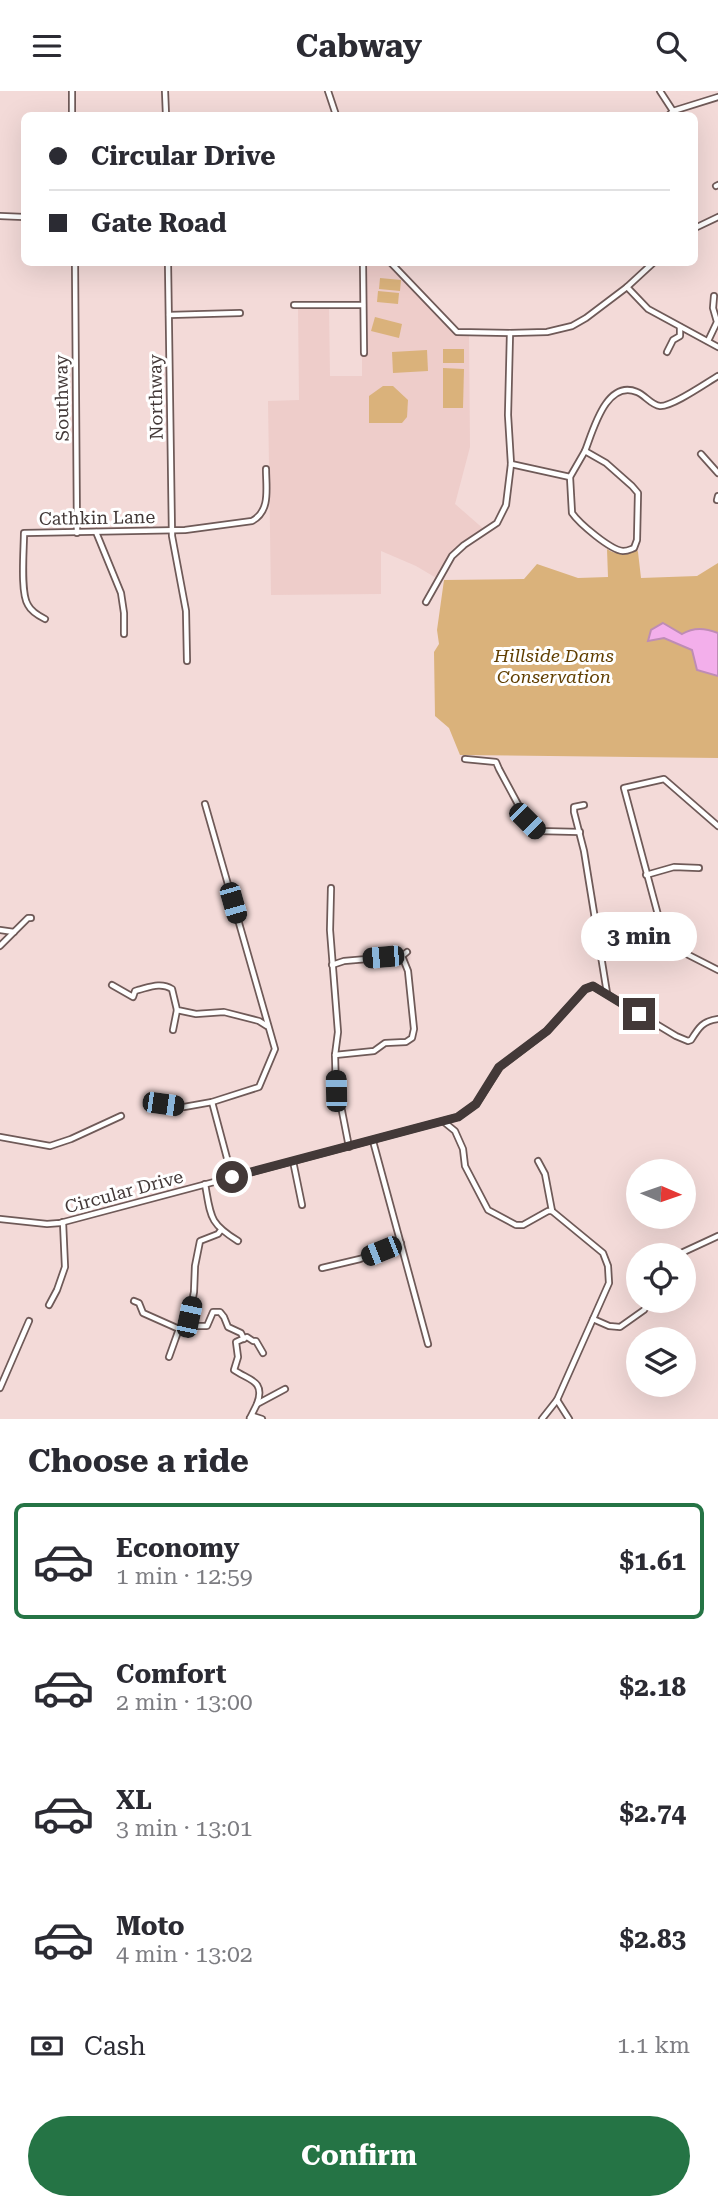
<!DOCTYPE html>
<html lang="en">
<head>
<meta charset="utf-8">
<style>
	body { margin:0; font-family:"Roboto Serif",serif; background:#f7f7f7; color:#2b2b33; height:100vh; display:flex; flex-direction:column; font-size:26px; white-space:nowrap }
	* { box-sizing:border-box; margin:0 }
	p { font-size:23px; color:#7c7c81 }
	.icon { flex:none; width:38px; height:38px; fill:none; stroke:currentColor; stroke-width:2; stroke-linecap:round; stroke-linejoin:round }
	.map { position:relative; height:1328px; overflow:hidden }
	.side { display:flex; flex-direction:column; background:#fff; flex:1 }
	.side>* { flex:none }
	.top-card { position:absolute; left:21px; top:21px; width:677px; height:154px; border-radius:10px; box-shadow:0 7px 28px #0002; display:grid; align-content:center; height:154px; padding:0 28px; background:#fff }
	.needle { width:46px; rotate:92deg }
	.tools { position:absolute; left:626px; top:1068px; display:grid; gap:14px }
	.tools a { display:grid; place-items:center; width:70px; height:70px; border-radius:50%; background:#fff; box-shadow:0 7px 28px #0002; font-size:35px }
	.end { position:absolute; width:32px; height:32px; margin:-16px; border:9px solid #433938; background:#fff; box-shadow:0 0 0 4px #fff }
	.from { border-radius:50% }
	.bubble { position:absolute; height:49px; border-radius:24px; background:#fff; box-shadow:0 7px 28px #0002; font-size:23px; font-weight:700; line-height:49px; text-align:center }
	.car { position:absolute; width:21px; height:42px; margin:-21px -10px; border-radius:9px; box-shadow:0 0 5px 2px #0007; background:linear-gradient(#222 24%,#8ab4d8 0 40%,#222 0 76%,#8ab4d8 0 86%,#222 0) }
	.top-card b { display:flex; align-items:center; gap:24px; height:66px; font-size:26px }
	.top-card b+b { border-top:2px solid #e1e1e2 }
	.top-card i { width:18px; height:18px; background:#2b2b33 }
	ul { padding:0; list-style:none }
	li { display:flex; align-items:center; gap:21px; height:116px; margin:0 14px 10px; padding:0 14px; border:4px solid transparent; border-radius:10px }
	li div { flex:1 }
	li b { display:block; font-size:26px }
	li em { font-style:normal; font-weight:700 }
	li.selected { border-color:#257445 }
	li>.icon { width:63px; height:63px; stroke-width:1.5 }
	h2 { padding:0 28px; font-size:32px; line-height:84px }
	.pay { display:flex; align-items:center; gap:18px; height:77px; padding:0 28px; font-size:26px }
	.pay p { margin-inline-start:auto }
	.action { display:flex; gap:14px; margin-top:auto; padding:14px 28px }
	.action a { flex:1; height:80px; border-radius:42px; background:#257445; color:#fff; font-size:28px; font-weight:700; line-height:80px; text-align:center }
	header { display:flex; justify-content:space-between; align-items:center; height:91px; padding:0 28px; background:#fff; font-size:32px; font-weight:700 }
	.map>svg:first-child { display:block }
	.built { fill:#eecdca }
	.green { fill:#dab27b }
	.water { fill:#f3afeb; stroke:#be8cb5; stroke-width:2 }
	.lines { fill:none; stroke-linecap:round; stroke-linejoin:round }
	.minor-casing { stroke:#6f5a58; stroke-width:8 }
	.minor { stroke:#fff; stroke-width:4.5 }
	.route { stroke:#433938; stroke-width:9 }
	.labels { text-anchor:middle; stroke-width:6; stroke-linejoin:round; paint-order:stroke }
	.street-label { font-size:18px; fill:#433938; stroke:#fff }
	.park-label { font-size:18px; font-style:italic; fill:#603e00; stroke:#fff }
</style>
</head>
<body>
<header><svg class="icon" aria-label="menu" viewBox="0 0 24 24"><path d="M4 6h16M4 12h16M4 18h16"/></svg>Cabway<svg class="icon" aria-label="search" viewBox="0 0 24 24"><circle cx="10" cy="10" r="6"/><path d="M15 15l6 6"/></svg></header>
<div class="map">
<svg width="718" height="1328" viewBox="0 0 718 1328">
	<rect width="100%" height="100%" fill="#f3dad8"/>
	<path class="built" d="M366,172H388L451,239L458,243H469L470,356L455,413L486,440L458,459L438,488L416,475L381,460V503L271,504L268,310L299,309L298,216H329L330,285H362V263L368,262Z"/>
	<g class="green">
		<path d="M380,187L401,189L400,200L379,198Z"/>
		<path d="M378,200L399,202L398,213L377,211Z"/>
		<path d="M375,226L402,233L399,247L371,240Z"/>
		<rect x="443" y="258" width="21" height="14"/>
		<path d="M427,259L428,280L393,282L392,261Z"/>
		<path d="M443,277L464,278L463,317H443Z"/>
		<path d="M383,295H393L408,309L407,326L402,332H369V305Z"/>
		<path d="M636,456L638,461L641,487L697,485L718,472V667L460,664L449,637L435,625L434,561L439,553L437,539L444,489L524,488L537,473L578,487L608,486L607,458C617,465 626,463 636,456Z"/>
	</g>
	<path class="water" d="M663,532L682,543C694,536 705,537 718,542V585L697,579L692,559L664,547L648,550L651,539Z"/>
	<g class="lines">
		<defs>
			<g id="minor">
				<path d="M72,0V24"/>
				<path d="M165,0L166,24"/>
				<path d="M328,0L336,24"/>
				<path d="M660,0L673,20"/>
				<path d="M669,24L673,20L718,6"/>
				<path d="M716,95L718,94"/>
				<path d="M0,125L24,126"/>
				<path d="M695,137L718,126"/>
				<path d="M75,172L77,442"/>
				<path d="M168,172L172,445L186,520L187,570"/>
				<path d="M363,172L364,262"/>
				<path d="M391,172L457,241L510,242L547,241L572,235L586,227L627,196L653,172"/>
				<path d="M627,196L648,218L718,256"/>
				<path d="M294,214H363"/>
				<path d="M169,224L240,222"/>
				<path d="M708,250L717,231L713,217L714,205"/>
				<path d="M667,261L673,249L680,245V236"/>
				<path d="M585,360L606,372L632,395L638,402L637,449L634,457C629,459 628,460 623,460C610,459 579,432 572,422L570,386Z"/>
				<path d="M585,360C593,340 606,288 637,301C645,304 651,314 660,315C672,316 706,292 718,285"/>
				<path d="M701,363L718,382"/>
				<path d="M511,373L570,386"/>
				<path d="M717,409L718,405"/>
				<path d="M96,441L121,502L124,522V543"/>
				<path d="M426,511L452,465L464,454L497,432L506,414L511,373L508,324L510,242"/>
				<path d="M45,528C39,525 31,520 28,514C20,502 24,458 24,442L185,439L252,430C271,420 266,397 266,378"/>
				<path d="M465,668L496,671L499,678L527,730L538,740L580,741"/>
				<path d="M584,714L574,716V721L584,760L607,902"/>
				<path d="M718,735L664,688L624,697L665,850L671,855L718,879"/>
				<path d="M646,784L674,776L699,777"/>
				<path d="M331,797L330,839L338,941L335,964L336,1000L341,1015L349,1056"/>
				<path d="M0,839L14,841"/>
				<path d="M0,855L28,827H31"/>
				<path d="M332,874L344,870L402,865L407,861"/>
				<path d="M112,894L133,906L135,900L138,899C150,896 161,891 172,898L177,919L196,923L224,921L259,930L267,935"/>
				<path d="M173,939L177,919"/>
				<path d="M335,964L374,960L385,952L406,951L412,947L414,938L408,880L402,865"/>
				<path d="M212,1011L232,1086"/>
				<path d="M147,1013L184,1016L212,1011L259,996L275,958L205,713"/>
				<path d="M444,1031L455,1040L463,1058L465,1075L488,1119L516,1134H523L548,1120H552"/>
				<path d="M0,1046L50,1055L71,1048L121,1025"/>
				<path d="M373,1050L428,1253"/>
				<path d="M293,1070L302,1114"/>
				<path d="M538,1070L545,1083L552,1120L603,1162L608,1175L609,1192L557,1309L542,1328"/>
				<path d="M205,1093C211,1126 209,1132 238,1150"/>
				<path d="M0,1128L47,1133L60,1132L458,1026L476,1013L500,976L547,940L585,898L593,895L676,945L688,950L691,949C699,936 703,930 718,928"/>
				<path d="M677,1164L718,1145"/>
				<path d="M322,1177L360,1168L401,1152"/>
				<path d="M134,1210L139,1212L143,1222L179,1238"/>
				<path d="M192,1213L194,1231L197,1235H207L213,1221H220L224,1226L228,1236L241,1242L244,1248"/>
				<path d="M49,1214L57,1199L65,1176L63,1131"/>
				<path d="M593,1228L609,1235L620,1236L644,1219L650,1209"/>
				<path d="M169,1266L179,1238L189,1226L194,1201L195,1175L200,1150L218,1143L221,1139"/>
				<path d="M0,1297L29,1230"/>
				<path d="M557,1309L569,1328"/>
				<path d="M257,1313C266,1289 248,1289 234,1279L238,1266L236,1251L247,1246L253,1250H256L263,1262"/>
				<path d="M250,1327L257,1313L285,1298"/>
				<path d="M250,1327L253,1325L262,1328"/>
			</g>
		</defs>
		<use href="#minor" class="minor-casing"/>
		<use href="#minor" class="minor"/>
	</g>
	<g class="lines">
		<path class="route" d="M232,1086L458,1026L476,1013L499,976L547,940L585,898L593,895L639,923"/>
	</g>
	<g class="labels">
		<g class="street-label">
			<text transform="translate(156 306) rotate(-91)" y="6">Northway</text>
			<text transform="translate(62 307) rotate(-91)" y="6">Southway</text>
			<text transform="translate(97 427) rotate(-1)" y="6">Cathkin Lane</text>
			<text transform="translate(124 1101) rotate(-15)" y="6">Circular Drive</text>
		</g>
		<g class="park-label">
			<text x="554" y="571">Hillside Dams<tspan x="554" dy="21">Conservation</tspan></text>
		</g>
	</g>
</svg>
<div class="tools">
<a><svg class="needle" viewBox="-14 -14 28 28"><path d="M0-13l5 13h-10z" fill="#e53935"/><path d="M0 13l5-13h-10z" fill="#7c7c81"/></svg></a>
<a><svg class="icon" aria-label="locate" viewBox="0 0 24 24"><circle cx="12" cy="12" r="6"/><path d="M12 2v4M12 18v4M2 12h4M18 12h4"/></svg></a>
<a><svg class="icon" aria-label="layers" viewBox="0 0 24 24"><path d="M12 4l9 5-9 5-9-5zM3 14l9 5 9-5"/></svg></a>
</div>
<i class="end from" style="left:232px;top:1086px"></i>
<i class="end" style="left:639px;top:923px"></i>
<div class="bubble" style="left:581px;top:821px;width:116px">3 min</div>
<i class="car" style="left:527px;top:730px;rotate:135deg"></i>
<i class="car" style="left:233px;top:812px;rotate:164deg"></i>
<i class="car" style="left:383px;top:866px;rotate:265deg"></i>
<i class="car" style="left:336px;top:1000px;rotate:359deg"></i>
<i class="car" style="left:163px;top:1013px;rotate:98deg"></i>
<i class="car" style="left:381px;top:1160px;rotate:248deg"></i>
<i class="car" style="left:189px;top:1226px;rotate:12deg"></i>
<div class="top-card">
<b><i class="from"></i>Circular Drive</b>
<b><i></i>Gate Road</b>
</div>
</div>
<section class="side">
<h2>Choose a ride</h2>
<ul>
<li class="selected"><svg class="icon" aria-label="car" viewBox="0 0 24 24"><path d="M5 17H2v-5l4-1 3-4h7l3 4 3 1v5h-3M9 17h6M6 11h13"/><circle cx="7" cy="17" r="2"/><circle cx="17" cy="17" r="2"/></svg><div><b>Economy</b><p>1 min · 12:59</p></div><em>$1.61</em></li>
<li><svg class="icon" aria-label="car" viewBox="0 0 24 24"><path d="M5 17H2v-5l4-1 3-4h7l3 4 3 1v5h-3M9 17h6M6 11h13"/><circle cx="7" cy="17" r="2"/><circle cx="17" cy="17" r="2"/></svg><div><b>Comfort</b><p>2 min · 13:00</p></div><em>$2.18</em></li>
<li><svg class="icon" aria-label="car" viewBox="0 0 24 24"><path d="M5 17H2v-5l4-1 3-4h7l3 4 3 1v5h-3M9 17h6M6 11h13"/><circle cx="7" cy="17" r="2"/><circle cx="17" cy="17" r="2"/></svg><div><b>XL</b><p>3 min · 13:01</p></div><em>$2.74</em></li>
<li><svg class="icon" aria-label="car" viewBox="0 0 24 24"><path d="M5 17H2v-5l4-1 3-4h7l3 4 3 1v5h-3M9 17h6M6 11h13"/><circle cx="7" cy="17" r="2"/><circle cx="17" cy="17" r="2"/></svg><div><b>Moto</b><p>4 min · 13:02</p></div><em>$2.83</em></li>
</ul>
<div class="pay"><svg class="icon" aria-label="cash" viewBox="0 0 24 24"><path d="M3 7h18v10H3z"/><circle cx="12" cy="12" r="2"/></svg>Cash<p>1.1 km</p></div>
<div class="action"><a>Confirm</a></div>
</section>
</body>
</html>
